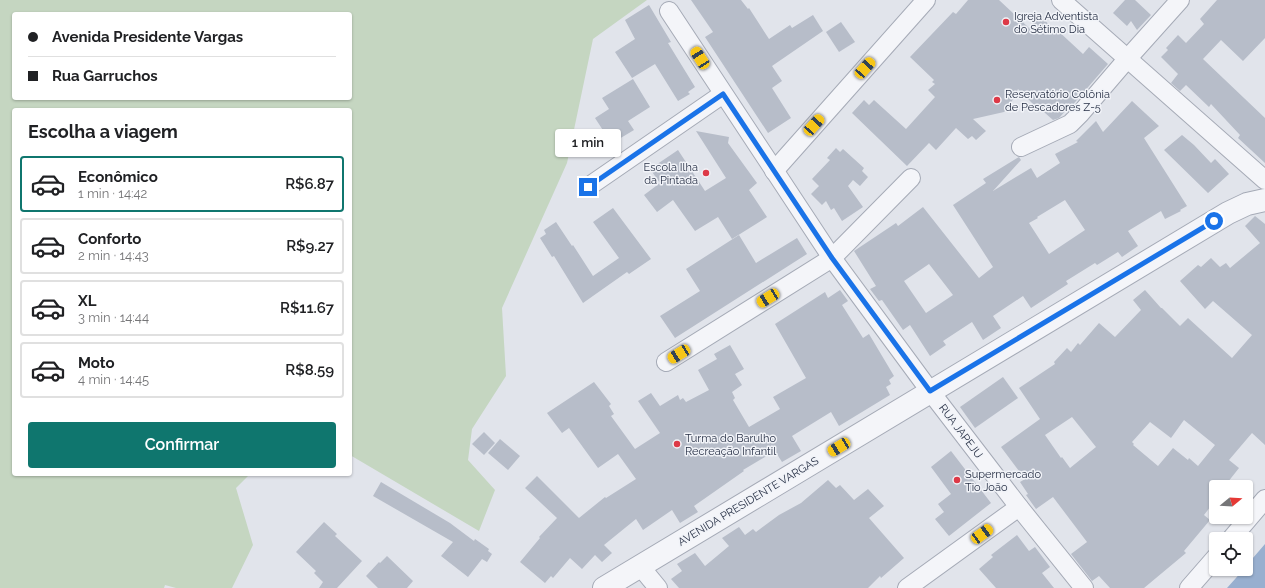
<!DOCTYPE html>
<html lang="pt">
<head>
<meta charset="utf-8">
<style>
	body { margin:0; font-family:Raleway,sans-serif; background:#f2f2f2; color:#202124; height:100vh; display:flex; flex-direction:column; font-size:15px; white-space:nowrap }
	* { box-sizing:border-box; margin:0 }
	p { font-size:13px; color:#757577 }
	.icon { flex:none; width:22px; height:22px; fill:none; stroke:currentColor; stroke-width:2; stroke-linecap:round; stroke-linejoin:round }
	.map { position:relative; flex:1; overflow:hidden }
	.drawer { position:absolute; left:12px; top:108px; width:340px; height:368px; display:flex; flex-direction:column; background:#fff; border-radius:4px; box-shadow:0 1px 3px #0004 }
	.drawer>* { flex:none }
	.banner { position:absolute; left:12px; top:12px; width:340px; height:88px; border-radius:4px; box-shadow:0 1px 3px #0004; display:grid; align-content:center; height:88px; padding:0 16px; background:#fff }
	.needle { width:26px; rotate:72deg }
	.controls { position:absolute; left:1209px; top:480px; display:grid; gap:8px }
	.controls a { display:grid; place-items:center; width:44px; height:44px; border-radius:4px; background:#fff; box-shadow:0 1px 3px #0004; font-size:20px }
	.end { position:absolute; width:18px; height:18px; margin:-9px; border:5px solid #1a73e8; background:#fff; box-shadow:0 0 0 2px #fff }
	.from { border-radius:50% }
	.bubble { position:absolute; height:28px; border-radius:4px; background:#fff; box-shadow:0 1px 3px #0004; font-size:13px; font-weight:600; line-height:28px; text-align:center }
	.car { position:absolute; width:12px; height:24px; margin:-12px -6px; border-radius:5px; box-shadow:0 0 3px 1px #0007; background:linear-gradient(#f5c518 24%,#345 0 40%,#f5c518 0 76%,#345 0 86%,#f5c518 0) }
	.banner b { display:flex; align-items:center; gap:14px; height:38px; font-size:15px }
	.banner b+b { border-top:1px solid #e0e0e0 }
	.banner i { width:10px; height:10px; background:#202124 }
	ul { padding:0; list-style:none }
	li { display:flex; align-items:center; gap:12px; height:56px; margin:0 8px 6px; padding:0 8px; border:2px solid #e0e0e0; border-radius:4px }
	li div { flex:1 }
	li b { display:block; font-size:15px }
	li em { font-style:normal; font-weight:600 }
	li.on { border-color:#0f766e }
	li>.icon { width:36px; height:36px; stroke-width:1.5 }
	h2 { padding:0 16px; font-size:18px; line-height:48px }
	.action { display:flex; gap:8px; margin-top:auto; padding:8px 16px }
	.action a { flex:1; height:46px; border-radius:4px; background:#0f766e; color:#fff; font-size:16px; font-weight:600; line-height:46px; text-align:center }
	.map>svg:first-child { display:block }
	.green { fill:#c5d6c1; fill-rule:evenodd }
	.water { fill:#98afcf }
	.building { fill:#b7bdc9; fill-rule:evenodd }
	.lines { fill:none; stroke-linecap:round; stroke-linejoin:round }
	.minor-casing { stroke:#a5aab6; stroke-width:20 }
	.tertiary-casing { stroke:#a5aab6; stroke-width:24 }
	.minor { stroke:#f4f5f9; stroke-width:18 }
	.tertiary { stroke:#f4f5f9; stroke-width:22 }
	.route { stroke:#1a73e8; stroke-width:5 }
	.poi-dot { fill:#dd3947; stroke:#f1f3f8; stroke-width:1.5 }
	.labels { text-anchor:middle; stroke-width:3; stroke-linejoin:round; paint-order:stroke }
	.poi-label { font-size:11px; fill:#273045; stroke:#f1f3f8; text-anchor:start }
	.street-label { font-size:11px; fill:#273045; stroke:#f1f3f8 }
</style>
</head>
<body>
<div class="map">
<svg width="1265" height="588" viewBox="0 0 1265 588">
	<rect width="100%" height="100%" fill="#e1e4eb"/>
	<path class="green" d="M0,0H647L593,39L567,163L502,308L506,376L472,429L468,460L495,490L479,531L350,455V110H14V474H250L236,488L253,545L232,588H176L165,585L164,588H0ZM14,14H350V98H14Z"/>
	<path class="water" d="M1265,544V588H1227L1244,569H1246V566Z"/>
	<g class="building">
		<path d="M691,0H741L748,9L749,8L769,39L790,25L792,28L813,15L823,31L772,66L782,81L772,88L791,118L768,133L705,37L713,32Z"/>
		<path d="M968,0H999L1029,28L1040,16L1055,30L1056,29L1083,54L1089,47L1108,64L1070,108L1069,107L1059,118L1053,120L1036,105L1035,106L1018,89L1009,107L1004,112L973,119L986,131L976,140L972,136L968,139L956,128L936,150L929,143L907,166L852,113L864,100L869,105L874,100L906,129L935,97L928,90L935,84L932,82L934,80L910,57L953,12L956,14Z"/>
		<path d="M1125,0H1135L1151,15L1137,30L1131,21L1127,26L1113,13Z"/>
		<path d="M1217,0H1265V38L1243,61L1221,40L1203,59L1265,118V163L1238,138L1240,135L1211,104L1209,107L1186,85L1180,91L1171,83L1178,74L1161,57L1168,50L1166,48L1178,35L1186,43L1204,24L1200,19Z"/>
		<path d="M649,5L671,42L668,43L695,87L688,92L690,94L678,101L655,64L632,78L615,52L635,39L625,20Z"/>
		<path d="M841,22L855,42L839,52L826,32Z"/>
		<path d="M633,79L650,107L628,121L634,130L619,139L617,136L610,141L595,118L609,109L602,98Z"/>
		<path d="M1132,101L1159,126L1144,138L1187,206L1180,210L1181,211L1165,219L1161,211L1128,231L1138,246L1122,257L1118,252L1097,265L1095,263L1066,281L1068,284L1031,308L1023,296L993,316L1001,328L983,340L972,322L943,341L946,345L930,356L910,325L903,330L882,300L879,301L870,289L876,286L854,251L896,223L898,226L923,207L979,278L993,267L953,205L986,183L983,179L1019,157L1021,160L993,191L1031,168L1037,178L1060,163L1055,154L1078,142L1076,141L1096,121L1103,132ZM1065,200L1085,230L1049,254L1029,223L1038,218L1037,217ZM929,264L953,295L926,313L904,281Z"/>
		<path d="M696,131L729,137L728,143L757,183L749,190L767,217L732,239L718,217L695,231L673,200L657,212L644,195L660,183L650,169L678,150L705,191L726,178Z"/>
		<path d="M1182,135L1194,145L1211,163L1215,159L1229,174L1208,193L1164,150Z"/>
		<path d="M836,148L840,152L843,149L864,168L862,171L868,177L860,186L853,180L848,186L863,207L842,221L834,208L831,210L826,201L822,205L811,194L819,186L812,179L830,160L827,158Z"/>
		<path d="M613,208L651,259L629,274L627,272L583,303L554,256L552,257L540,238L546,234L544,230L556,222L572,246L573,245L593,276L619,258L593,222Z"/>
		<path d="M1255,216L1265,224V445L1252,433L1229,460L1239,468L1224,487H1216V497L1213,501L1214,502L1204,515L1210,520L1184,551L1186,553L1144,588H1110L1099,576L1092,581L1071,554L1087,542L1053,497L1036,509L1026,495L1028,494L1020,482L1025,479L1001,447L1040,419L1019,388L1055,364L1054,362L1067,348L1071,352L1078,343L1080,345L1099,323L1115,337L1141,310L1133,300L1145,290L1161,308H1162L1180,326L1188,318L1232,358L1252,335L1213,301L1205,309L1180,281L1198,265L1201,267L1211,258L1220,267L1226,263L1230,268L1260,243L1245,226ZM1072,417L1096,447L1070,468L1062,457L1061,458L1045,435ZM1184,420L1215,445L1198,466L1189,458L1188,460L1173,448L1158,466L1133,445L1134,444L1132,442L1150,422L1171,438Z"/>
		<path d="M739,235L756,263L797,238L807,254L675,338L660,316L700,291L686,269Z"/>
		<path d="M840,290L848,301L842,305L863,338L869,334L894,376L889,380L891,384L886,387L890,395L839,426L831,412L792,436L801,451L782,462L775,451L743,470L744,471L694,506L698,512L680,523L672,510L643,530L636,519L604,545L612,553L602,562L595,555L582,569L570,558L553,578L551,576L545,583L520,562L540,538L539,537L557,518L525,488L537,476L579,518L605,497L606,498L636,479L618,454L598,468L569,428L562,433L547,413L594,382L611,404L609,406L614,414L611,416L635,449L660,433L638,401L651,393L660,406L678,395L680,400L683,398L686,402L709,390L698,370L717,359L714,354L730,345L744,369L735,374L742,385L732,392L735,398L733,400L749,427L780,409L773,397L806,378L775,324L825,292L828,298Z"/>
		<path d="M1003,377L1018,398L975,428L960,407Z"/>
		<path d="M484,432L495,443L484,455L472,444Z"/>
		<path d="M500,439L520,456L508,470L488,453Z"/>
		<path d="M951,451L991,503L949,536L935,519L944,512L938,504L951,494L931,467Z"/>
		<path d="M828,480L836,488L840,485L854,500L868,489L884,506L869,518L904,558L881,578L880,576L868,588H679L671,579L682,571L677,564L695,553L705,566L729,546L722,538L739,527L745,535L753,529L756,532L779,515L801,503Z"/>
		<path d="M381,482L450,523L474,541L475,539L489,549L488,551L492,554L487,562L482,559L468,577L441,556L453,542L373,496Z"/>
		<path d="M324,522L337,534L335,536L362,561L337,588H319L323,582L314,573L316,571L296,552Z"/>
		<path d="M1017,535L1029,551L1035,547L1050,567L1042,573L1054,588H996L979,569L993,557L991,555Z"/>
		<path d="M387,556L413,581L407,588H378L366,576L379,562L380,563Z"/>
	</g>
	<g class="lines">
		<defs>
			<g id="minor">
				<path d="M1061,0L1265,180"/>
				<path d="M669,11L832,258L930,391L1019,507L1084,588"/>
				<path d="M1021,147L1070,124L1080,114L1128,58L1180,0"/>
				<path d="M774,171L926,0"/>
				<path d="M588,187L723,94"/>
				<path d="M666,362L832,258L911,178"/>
				<path d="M1231,539L1265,499"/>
				<path d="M640,566L658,588"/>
				<path d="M907,588L1019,507"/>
				<path d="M1189,588L1216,557"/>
			</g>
			<path id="tertiary" d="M604,588L1228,213L1247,204L1265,200"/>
		</defs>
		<use href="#minor" class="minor-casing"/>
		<use href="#tertiary" class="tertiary-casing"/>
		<use href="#minor" class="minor"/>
		<use href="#tertiary" class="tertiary"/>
	</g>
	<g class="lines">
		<path class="route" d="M588,187L723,94L832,258L930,391L1214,221"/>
	</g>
	<g class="poi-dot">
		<circle cx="1006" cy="22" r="4"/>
		<circle cx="997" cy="100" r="4"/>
		<circle cx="706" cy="173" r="4"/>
		<circle cx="677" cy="444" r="4"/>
		<circle cx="957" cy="480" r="4"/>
	</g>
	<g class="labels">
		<g class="poi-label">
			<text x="1014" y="20">Igreja Adventista<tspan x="1014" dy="13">do Sétimo Dia</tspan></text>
			<text x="1005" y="98">Reservatório Colônia<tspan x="1005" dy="13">de Pescadores Z-5</tspan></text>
			<text x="698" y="171" text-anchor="end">Escola Ilha<tspan x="698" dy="13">da Pintada</tspan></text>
			<text x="685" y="442">Turma do Barulho<tspan x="685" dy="13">Recreação Infantil</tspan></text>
			<text x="965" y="478">Supermercado<tspan x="965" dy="13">Tio João</tspan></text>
		</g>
		<g class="street-label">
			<text transform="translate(961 431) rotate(53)" y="4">RUA JAPEJU</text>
			<text transform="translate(748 501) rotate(-31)" y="4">AVENIDA PRESIDENTE VARGAS</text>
		</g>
	</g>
</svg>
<div class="controls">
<a><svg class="needle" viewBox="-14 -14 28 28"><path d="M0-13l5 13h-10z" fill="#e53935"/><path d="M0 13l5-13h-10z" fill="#757577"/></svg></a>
<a><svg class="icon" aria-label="locate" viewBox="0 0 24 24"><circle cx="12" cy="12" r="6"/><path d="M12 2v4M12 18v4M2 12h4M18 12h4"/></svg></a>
</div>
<i class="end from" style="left:1214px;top:221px"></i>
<i class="end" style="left:588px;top:187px"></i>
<div class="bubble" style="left:555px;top:129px;width:66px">1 min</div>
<i class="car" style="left:700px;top:58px;rotate:327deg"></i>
<i class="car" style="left:865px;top:68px;rotate:42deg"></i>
<i class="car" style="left:814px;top:125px;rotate:42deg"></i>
<i class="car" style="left:768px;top:298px;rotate:238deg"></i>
<i class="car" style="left:679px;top:354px;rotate:238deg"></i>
<i class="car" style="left:839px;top:447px;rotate:239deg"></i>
<i class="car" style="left:982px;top:534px;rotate:54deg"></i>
<div class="banner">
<b><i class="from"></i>Avenida Presidente Vargas</b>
<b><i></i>Rua Garruchos</b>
</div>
<section class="drawer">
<h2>Escolha a viagem</h2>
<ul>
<li class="on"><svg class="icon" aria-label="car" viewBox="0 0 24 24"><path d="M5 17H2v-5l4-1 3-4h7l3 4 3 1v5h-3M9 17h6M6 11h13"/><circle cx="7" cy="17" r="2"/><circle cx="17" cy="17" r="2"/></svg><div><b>Econômico</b><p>1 min · 14:42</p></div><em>R$6.87</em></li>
<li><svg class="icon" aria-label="car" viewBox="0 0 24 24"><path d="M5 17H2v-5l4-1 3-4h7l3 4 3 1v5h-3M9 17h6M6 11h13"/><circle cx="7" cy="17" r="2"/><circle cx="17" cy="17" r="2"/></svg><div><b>Conforto</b><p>2 min · 14:43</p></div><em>R$9.27</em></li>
<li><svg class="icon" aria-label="car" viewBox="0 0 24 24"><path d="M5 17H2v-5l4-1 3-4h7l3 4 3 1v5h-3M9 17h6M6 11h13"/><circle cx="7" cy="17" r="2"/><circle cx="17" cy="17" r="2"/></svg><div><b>XL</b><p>3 min · 14:44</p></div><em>R$11.67</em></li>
<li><svg class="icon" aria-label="car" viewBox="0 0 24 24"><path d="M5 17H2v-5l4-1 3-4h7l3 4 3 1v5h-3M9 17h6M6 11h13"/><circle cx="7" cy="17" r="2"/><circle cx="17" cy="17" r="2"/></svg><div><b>Moto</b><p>4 min · 14:45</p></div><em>R$8.59</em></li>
</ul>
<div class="action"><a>Confirmar</a></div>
</section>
</div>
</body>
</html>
